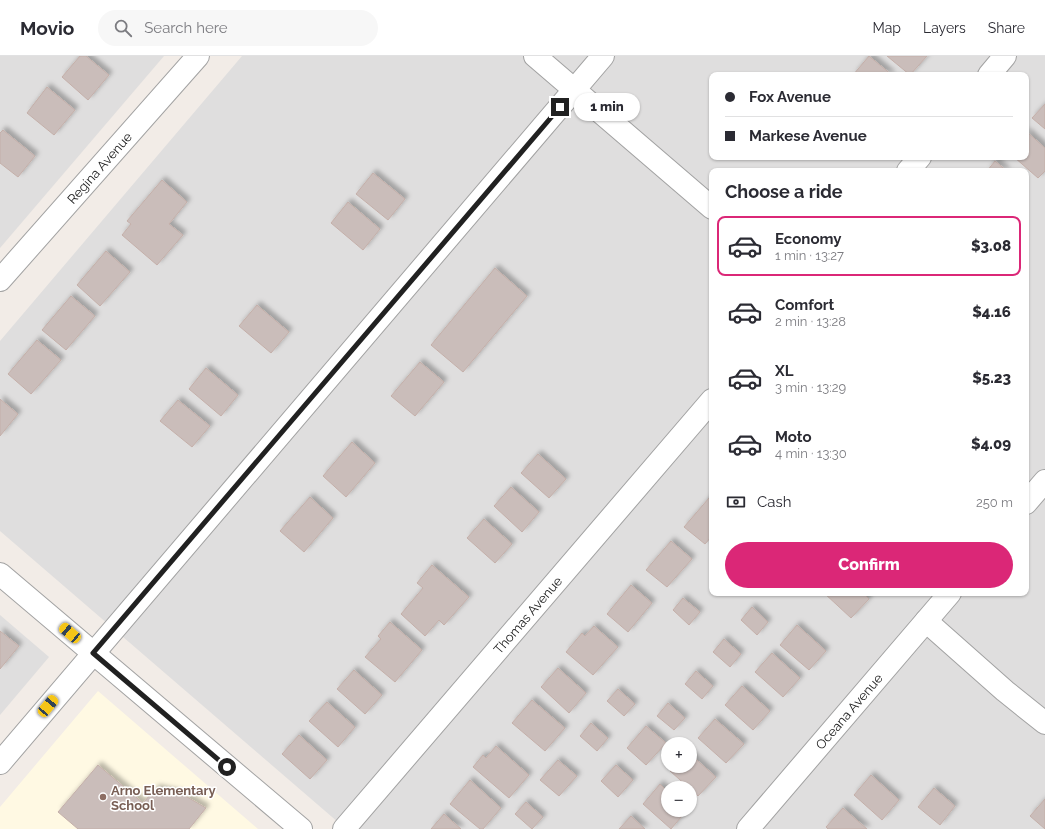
<!DOCTYPE html>
<html lang="en">
<head>
<meta charset="utf-8">
<style>
	body { margin:0; font-family:Raleway,sans-serif; background:#f7f7f7; color:#2b2b33; height:100vh; display:flex; flex-direction:column; font-size:15px; white-space:nowrap }
	* { box-sizing:border-box; margin:0 }
	p { font-size:13px; color:#7c7c81 }
	.icon { flex:none; width:22px; height:22px; fill:none; stroke:currentColor; stroke-width:2; stroke-linecap:round; stroke-linejoin:round }
	.map { position:relative; flex:1; overflow:hidden }
	.panel { position:absolute; left:709px; top:112px; width:320px; height:428px; display:flex; flex-direction:column; background:#fff; border-radius:8px; box-shadow:0 1px 3px #0004 }
	.panel>* { flex:none }
	.banner { position:absolute; left:709px; top:16px; width:320px; height:88px; border-radius:8px; box-shadow:0 1px 3px #0004; display:grid; align-content:center; height:88px; padding:0 16px; background:#fff }
	.buttons { position:absolute; left:661px; top:681px; display:grid; gap:8px }
	.buttons a { display:grid; place-items:center; width:36px; height:36px; border-radius:50%; background:#fff; box-shadow:0 1px 3px #0004; font-size:20px }
	.end { position:absolute; width:18px; height:18px; margin:-9px; border:5px solid #212121; background:#fff; box-shadow:0 0 0 2px #fff }
	.from { border-radius:50% }
	.bubble { position:absolute; height:28px; border-radius:14px; background:#fff; box-shadow:0 1px 3px #0004; font-size:13px; font-weight:800; line-height:28px; text-align:center }
	.car { position:absolute; width:12px; height:24px; margin:-12px -6px; border-radius:5px; box-shadow:0 0 3px 1px #0007; background:linear-gradient(#f5c518 24%,#345 0 40%,#f5c518 0 76%,#345 0 86%,#f5c518 0) }
	.banner b { display:flex; align-items:center; gap:14px; height:38px; font-size:15px }
	.banner b+b { border-top:1px solid #e1e1e2 }
	.banner i { width:10px; height:10px; background:#2b2b33 }
	ul { padding:0; list-style:none }
	li { display:flex; align-items:center; gap:12px; height:60px; margin:0 8px 6px; padding:0 8px; border:2px solid transparent; border-radius:8px }
	li div { flex:1 }
	li b { display:block; font-size:15px }
	li em { font-style:normal; font-weight:800 }
	li.on { border-color:#db2777 }
	li>.icon { width:36px; height:36px; stroke-width:1.5 }
	h2 { padding:0 16px; font-size:18px; line-height:48px }
	.pay { display:flex; align-items:center; gap:10px; height:44px; padding:0 16px; font-size:15px }
	.pay p { margin-inline-start:auto }
	.cta { display:flex; gap:8px; margin-top:auto; padding:8px 16px }
	.cta a { flex:1; height:46px; border-radius:24px; background:#db2777; color:#fff; font-size:16px; font-weight:800; line-height:46px; text-align:center }
	header { display:flex; align-items:center; gap:24px; box-sizing:border-box; height:56px; padding:0 20px; background:#fff; border-bottom:1px solid #e1e1e2 }
	header strong { font-size:19px }
	nav { display:flex; gap:22px; margin-inline-start:auto; font-size:14px }
	.search { width:280px; height:36px; background:#f7f7f7; display:flex; align-items:center; gap:10px; box-sizing:border-box; padding:0 14px; border-radius:22px; color:#7c7c81; font-size:15px }
	.map>svg:first-child { display:block }
	.residential { fill:#dfdede; fill-rule:evenodd }
	.education { fill:#fff9e3 }
	.building { fill:#cabdba; stroke:#c4afa9; filter:url(#shadow) }
	.lines { fill:none; stroke-linecap:round; stroke-linejoin:round }
	.minor-casing { stroke:#a2a2a2; stroke-width:24 }
	.minor { stroke:#fff; stroke-width:22 }
	.route { stroke:#212121; stroke-width:5 }
	.education-dot { fill:#8d6e63; stroke:#fff; stroke-width:1.5 }
	.labels { text-anchor:middle; stroke-width:3; stroke-linejoin:round; paint-order:stroke }
	.street-label { font-size:13px; fill:#212121; stroke:#fff }
	.education-label { font-size:13px; font-weight:bold; fill:#785e54; stroke:#fff; text-anchor:start }
</style>
</head>
<body>
<header>
<strong>Movio</strong>
<div class="search"><svg class="icon" aria-label="search" viewBox="0 0 24 24"><circle cx="10" cy="10" r="6"/><path d="M15 15l6 6"/></svg>Search here</div>
<nav><a>Map</a><a>Layers</a><a>Share</a></nav>
</header>
<div class="map">
<svg width="1045" height="773" viewBox="0 0 1045 773">
	<defs>
		<filter id="shadow"><feDropShadow dx="3.5" dy="-3.5" stdDeviation="2" flood-color="#0004"/></filter>
	</defs>
	<rect width="100%" height="100%" fill="#f2ece7"/>
	<g class="residential">
		<path d="M0,0H164L0,192Z"/>
		<path d="M242,0H1045V773H346L0,475V285ZM712,19H1026V101H712ZM712,115H1026V537H712ZM668,688H690V710H668ZM668,732H690V754H668Z"/>
		<path d="M0,559L49,601L0,659Z"/>
	</g>
	<path class="education" d="M98,635L258,773H0V751Z"/>
	<g class="building">
		<path d="M80,0H86L109,19L88,44L62,21Z"/>
		<path d="M869,0L892,19H853Z"/>
		<path d="M887,0H927L910,19Z"/>
		<path d="M47,31L75,54L54,79L27,57Z"/>
		<path d="M1045,48V73L1032,62Z"/>
		<path d="M3,74L35,100L18,121L0,107V77Z"/>
		<path d="M1026,75L1045,92V115L1038,122L1014,101H1026Z"/>
		<path d="M995,105L1007,115H987Z"/>
		<path d="M373,117L405,143L388,164L356,138Z"/>
		<path d="M162,124L187,146L169,168L183,179L157,209L122,179L131,168L127,165Z"/>
		<path d="M348,146L380,173L363,194L331,167Z"/>
		<path d="M106,195L130,216L100,250L77,229Z"/>
		<path d="M495,212L527,240L463,316L431,289Z"/>
		<path d="M71,240L95,260L66,294L42,274Z"/>
		<path d="M257,249L289,276L271,297L239,270Z"/>
		<path d="M37,284L61,304L31,338L8,318Z"/>
		<path d="M420,306L444,326L415,360L391,340Z"/>
		<path d="M206,312L238,339L221,360L189,333Z"/>
		<path d="M0,343L18,358L0,380Z"/>
		<path d="M178,344L210,370L192,391L160,365Z"/>
		<path d="M352,386L375,407L346,441L323,420Z"/>
		<path d="M538,398L566,423L549,442L521,417Z"/>
		<path d="M511,431L539,456L522,476L494,450Z"/>
		<path d="M310,441L333,462L304,496L280,475Z"/>
		<path d="M709,442L712,445V480L705,488L684,471Z"/>
		<path d="M484,463L512,488L495,507L467,482Z"/>
		<path d="M671,485L692,503L667,531L646,514Z"/>
		<path d="M432,509L469,541L444,569L439,564L425,580L401,558L423,532L417,527Z"/>
		<path d="M631,529L652,547L628,576L607,558Z"/>
		<path d="M824,537H863L869,543L851,562Z"/>
		<path d="M683,542L700,556L689,569L673,554Z"/>
		<path d="M752,551L768,566L757,579L741,564Z"/>
		<path d="M390,566L422,594L395,626L365,601L381,583L378,580Z"/>
		<path d="M797,569L826,595L809,614L780,589Z"/>
		<path d="M594,570L618,591L593,619L566,596L582,577L585,580Z"/>
		<path d="M0,575L19,590L0,613Z"/>
		<path d="M724,583L741,598L730,611L713,596Z"/>
		<path d="M772,597L800,622L783,641L755,616Z"/>
		<path d="M558,612L586,637L569,657L541,631Z"/>
		<path d="M354,614L382,639L365,658L337,633Z"/>
		<path d="M696,615L713,630L702,643L685,628Z"/>
		<path d="M742,630L770,655L753,674L725,649Z"/>
		<path d="M618,633L635,648L624,660L607,645Z"/>
		<path d="M532,644L565,672L545,695L512,667Z"/>
		<path d="M327,646L355,671L338,691L309,665Z"/>
		<path d="M668,647L685,662L674,674L657,660Z"/>
		<path d="M715,663L744,688L726,707L698,682Z"/>
		<path d="M591,667L608,682L597,695L580,680Z"/>
		<path d="M646,670L666,687L646,709L627,692Z"/>
		<path d="M299,679L327,704L310,723L282,698Z"/>
		<path d="M496,690L529,719L509,742L473,711L483,699L486,702Z"/>
		<path d="M690,698L716,721L698,740L670,715L675,710H690Z"/>
		<path d="M558,704L577,720L559,740L540,724Z"/>
		<path d="M98,709L143,747L156,732L182,738L206,752L189,773H78L58,756Z"/>
		<path d="M616,709L633,724L618,741L601,725Z"/>
		<path d="M871,719L899,744L882,764L854,739Z"/>
		<path d="M470,724L501,752L483,773H480L450,748Z"/>
		<path d="M660,728L668,736V754H687L671,773L643,748Z"/>
		<path d="M934,732L955,750L940,769L918,751Z"/>
		<path d="M1045,743V773L1030,760Z"/>
		<path d="M526,746L543,761L532,773L515,758Z"/>
		<path d="M843,752L867,773H828L826,771Z"/>
		<path d="M444,758L461,773H431Z"/>
		<path d="M631,760L645,773H619Z"/>
	</g>
	<g class="lines">
		<defs>
			<g id="minor">
				<path d="M535,0L712,152"/>
				<path d="M989,19L1005,0"/>
				<path d="M908,115L920,101"/>
				<path id="s1" d="M0,224L198,0"/>
				<path d="M1026,447L1045,425"/>
				<path d="M0,518L301,773"/>
				<path d="M926,565L1005,635L1045,667"/>
				<path d="M0,707L603,0"/>
				<path id="s2" d="M344,773L712,344"/>
				<path id="s3" d="M748,773L950,537"/>
			</g>
		</defs>
		<use href="#minor" class="minor-casing"/>
		<use href="#minor" class="minor"/>
	</g>
	<g class="lines">
		<path class="route" d="M227,711L93,597L560,51"/>
	</g>
	<circle class="education-dot" cx="103" cy="741" r="4"/>
	<g class="labels">
		<g class="street-label">
			<text dy="5" stroke="none"><textPath href="#s1" startOffset="150">Regina Avenue</textPath></text>
			<text dy="5" stroke="none"><textPath href="#s2" startOffset="282">Thomas Avenue</textPath></text>
			<text dy="5" stroke="none"><textPath href="#s3" startOffset="155">Oceana Avenue</textPath></text>
		</g>
		<g class="education-label">
			<text x="111" y="739">Arno Elementary<tspan x="111" dy="15">School</tspan></text>
		</g>
	</g>
</svg>
<div class="buttons">
<a>+</a>
<a>−</a>
</div>
<i class="end from" style="left:227px;top:711px"></i>
<i class="end" style="left:560px;top:51px"></i>
<div class="bubble" style="left:574px;top:37px;width:66px">1 min</div>
<i class="car" style="left:70px;top:577px;rotate:310deg"></i>
<i class="car" style="left:48px;top:650px;rotate:40deg"></i>
<div class="banner">
<b><i class="from"></i>Fox Avenue</b>
<b><i></i>Markese Avenue</b>
</div>
<section class="panel">
<h2>Choose a ride</h2>
<ul>
<li class="on"><svg class="icon" aria-label="car" viewBox="0 0 24 24"><path d="M5 17H2v-5l4-1 3-4h7l3 4 3 1v5h-3M9 17h6M6 11h13"/><circle cx="7" cy="17" r="2"/><circle cx="17" cy="17" r="2"/></svg><div><b>Economy</b><p>1 min · 13:27</p></div><em>$3.08</em></li>
<li><svg class="icon" aria-label="car" viewBox="0 0 24 24"><path d="M5 17H2v-5l4-1 3-4h7l3 4 3 1v5h-3M9 17h6M6 11h13"/><circle cx="7" cy="17" r="2"/><circle cx="17" cy="17" r="2"/></svg><div><b>Comfort</b><p>2 min · 13:28</p></div><em>$4.16</em></li>
<li><svg class="icon" aria-label="car" viewBox="0 0 24 24"><path d="M5 17H2v-5l4-1 3-4h7l3 4 3 1v5h-3M9 17h6M6 11h13"/><circle cx="7" cy="17" r="2"/><circle cx="17" cy="17" r="2"/></svg><div><b>XL</b><p>3 min · 13:29</p></div><em>$5.23</em></li>
<li><svg class="icon" aria-label="car" viewBox="0 0 24 24"><path d="M5 17H2v-5l4-1 3-4h7l3 4 3 1v5h-3M9 17h6M6 11h13"/><circle cx="7" cy="17" r="2"/><circle cx="17" cy="17" r="2"/></svg><div><b>Moto</b><p>4 min · 13:30</p></div><em>$4.09</em></li>
</ul>
<div class="pay"><svg class="icon" aria-label="cash" viewBox="0 0 24 24"><path d="M3 7h18v10H3z"/><circle cx="12" cy="12" r="2"/></svg>Cash<p>250 m</p></div>
<div class="cta"><a>Confirm</a></div>
</section>
</div>
</body>
</html>
